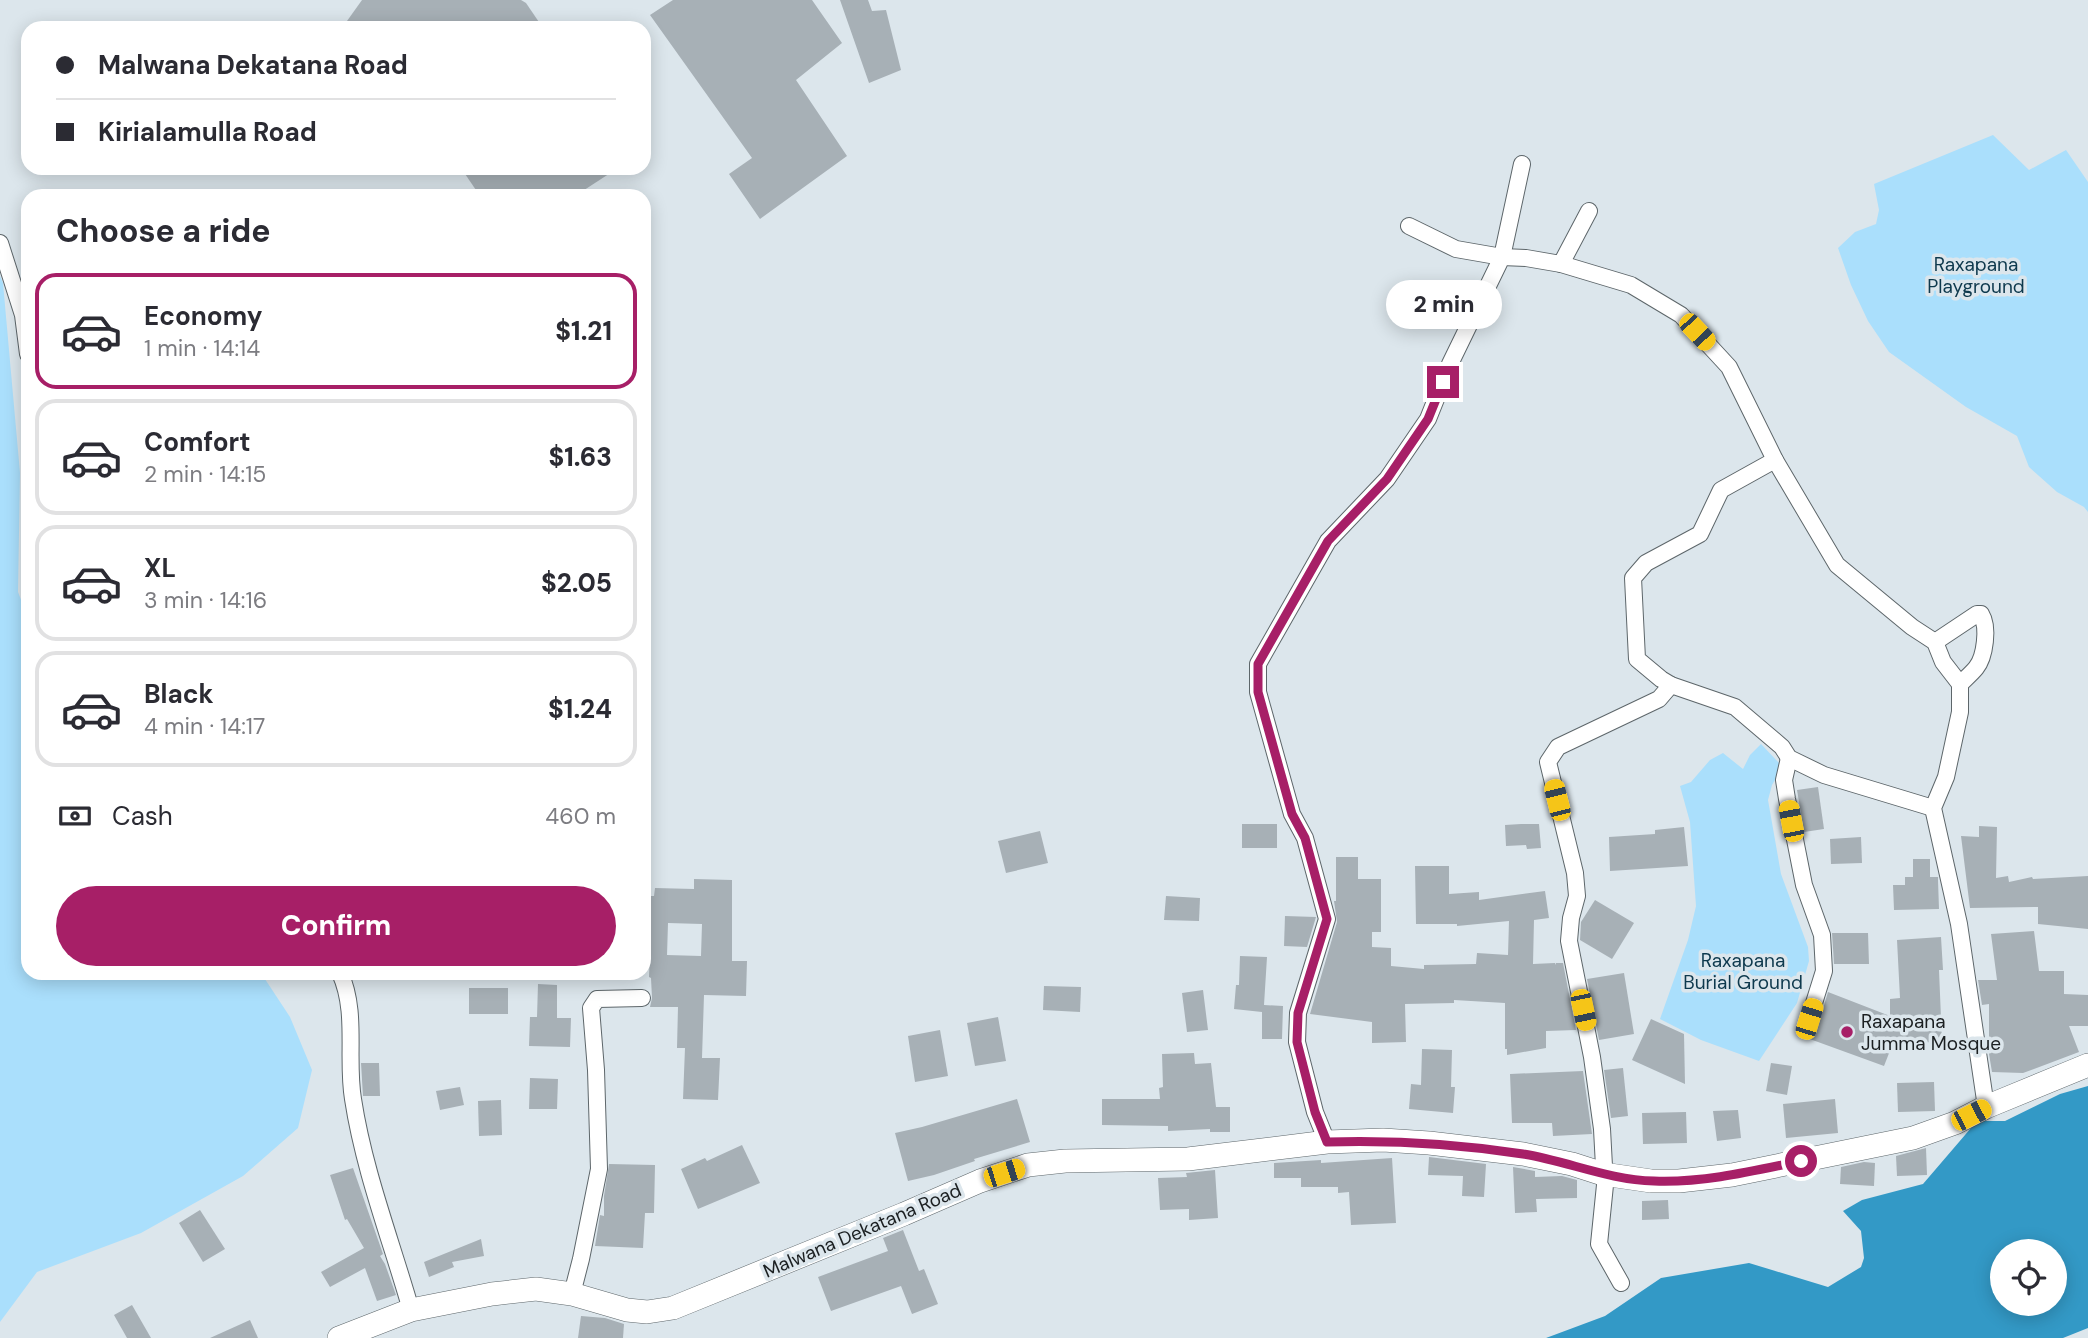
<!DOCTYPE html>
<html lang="en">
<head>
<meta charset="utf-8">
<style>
	body { margin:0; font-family:"DM Sans",sans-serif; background:#f2f2f3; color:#2b2b33; height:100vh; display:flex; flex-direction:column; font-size:26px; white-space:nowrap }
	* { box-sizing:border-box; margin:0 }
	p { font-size:23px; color:#7c7c81 }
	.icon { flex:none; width:38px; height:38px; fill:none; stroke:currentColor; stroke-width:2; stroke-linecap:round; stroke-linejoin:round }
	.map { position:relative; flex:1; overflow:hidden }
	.details { position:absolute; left:21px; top:189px; width:630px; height:791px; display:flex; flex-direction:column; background:#fff; border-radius:21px; box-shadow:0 4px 18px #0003 }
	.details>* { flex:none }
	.hud { position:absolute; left:21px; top:21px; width:630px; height:154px; border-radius:21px; box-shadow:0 4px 18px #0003; display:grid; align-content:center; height:154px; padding:0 35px; background:#fff }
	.fabs { position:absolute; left:1990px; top:1239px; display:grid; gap:14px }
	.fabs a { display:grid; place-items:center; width:77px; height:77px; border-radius:50%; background:#fff; box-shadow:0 4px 18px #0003; font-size:35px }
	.end { position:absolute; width:32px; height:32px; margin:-16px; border:9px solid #a71f67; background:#fff; box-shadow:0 0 0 4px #fff }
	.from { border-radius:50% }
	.bubble { position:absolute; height:49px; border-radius:24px; background:#fff; box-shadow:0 4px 18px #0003; font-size:23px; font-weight:800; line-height:49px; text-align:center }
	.car { position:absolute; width:21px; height:42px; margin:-21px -10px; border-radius:9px; box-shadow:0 0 5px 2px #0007; background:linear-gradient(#f5c518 24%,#345 0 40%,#f5c518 0 76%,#345 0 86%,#f5c518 0) }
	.hud b { display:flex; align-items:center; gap:24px; height:66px; font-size:26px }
	.hud b+b { border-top:2px solid #e1e1e2 }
	.hud i { width:18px; height:18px; background:#2b2b33 }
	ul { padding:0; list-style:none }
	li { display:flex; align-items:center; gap:21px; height:116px; margin:0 14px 10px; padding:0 21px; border:4px solid #e1e1e2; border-radius:21px }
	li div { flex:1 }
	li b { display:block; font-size:26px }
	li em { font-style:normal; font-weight:800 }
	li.selected { border-color:#a71f67 }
	li>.icon { width:63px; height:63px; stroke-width:1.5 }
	h2 { padding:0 35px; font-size:32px; line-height:84px }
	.pay { display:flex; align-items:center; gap:18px; height:77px; padding:0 35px; font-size:26px }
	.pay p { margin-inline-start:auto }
	.cta { display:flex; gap:14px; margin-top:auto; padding:14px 35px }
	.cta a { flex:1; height:80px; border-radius:42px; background:#a71f67; color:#fff; font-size:28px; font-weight:800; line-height:80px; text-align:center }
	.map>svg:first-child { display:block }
	.green { fill:#aadffc }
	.water { fill:#3399c6; fill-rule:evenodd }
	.building { fill:#a7b0b6; fill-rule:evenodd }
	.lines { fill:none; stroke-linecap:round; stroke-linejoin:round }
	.street-casing { stroke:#5d666a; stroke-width:18 }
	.secondary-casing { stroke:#5d666a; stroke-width:24 }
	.street { stroke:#fff; stroke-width:16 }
	.secondary { stroke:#fff; stroke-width:23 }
	.route { stroke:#a71f67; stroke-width:9 }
	.poi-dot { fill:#a71f67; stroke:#dce6ec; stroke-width:2.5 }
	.labels { text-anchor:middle; stroke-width:7; stroke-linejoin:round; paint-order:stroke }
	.park-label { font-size:19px; fill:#0e394d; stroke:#dce6ec }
	.poi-label { font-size:19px; fill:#1b1f21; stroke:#dce6ec; text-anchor:start }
	.street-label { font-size:19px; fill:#1b1f21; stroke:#dce6ec }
</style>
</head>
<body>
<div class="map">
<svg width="2088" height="1338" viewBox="0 0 2088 1338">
	<rect width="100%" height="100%" fill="#dce6ec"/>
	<g class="green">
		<path d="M1993,135L2029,170L2066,150L2088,182V512L2084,507L2057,492L2029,467L2017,436L1966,407L1889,352L1868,321L1851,285L1838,248L1855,232L1876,224L1879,210L1874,184Z"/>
		<path d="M0,276L3,283L20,473L18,592L28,618V973H261L290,1017L312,1070L298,1128L243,1176L141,1233L37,1272L0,1322Z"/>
		<path d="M1761,744L1781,765L1778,775L1772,785L1768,800L1781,874L1808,947L1809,961L1797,1003L1759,1061L1701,1040L1660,1019L1688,940L1696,906L1690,822L1680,786L1691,782L1710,760L1723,753L1743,769L1750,755Z"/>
	</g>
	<path class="water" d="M2088,1086V1328L2063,1338H1546L1605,1316L1661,1278L1749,1263L1828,1287L1861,1267L1864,1258L1861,1231L1843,1211L1862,1200L1923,1184L1977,1121H2005L2060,1094ZM2002,1251H2054V1304H2002Z"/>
	<g class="building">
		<path d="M362,0H521L526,3L543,28H342Z"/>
		<path d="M673,0H812L842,43L796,80L847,156L760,219L729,174L752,158L650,15Z"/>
		<path d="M840,0H868L872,11L886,10L901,70L869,83Z"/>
		<path d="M461,168H618L575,196H480Z"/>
		<path d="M1818,787L1824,829L1804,832L1797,790Z"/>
		<rect x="1242" y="824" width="35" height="24"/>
		<path d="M1521,824H1539L1541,848L1527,849L1526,845L1506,846L1505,825Z"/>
		<path d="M1979,826L1997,827L1996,878L2008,876L2009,882L2032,877L2033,879L2088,876V929L2038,924V907L1970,908L1961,836L1979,837Z"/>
		<path d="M1684,827L1688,866L1610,871L1609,837L1655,834V830Z"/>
		<path d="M1040,831L1048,863L1006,873L998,841Z"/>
		<path d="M1861,837L1862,863L1831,864L1830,839Z"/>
		<path d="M1336,857H1358V879H1381V932H1372V947L1391,948V966L1424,969V965L1476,964L1477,953L1508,955L1509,921L1457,926V924H1416L1415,866H1449V894L1479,892V900L1545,891L1549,918L1534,920L1533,964L1555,963V965L1556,963H1563L1576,1030L1546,1031V1048L1507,1055V1049H1505V1003L1454,1000V1003L1405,1004L1406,1042L1372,1043V1022L1310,1014L1337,922L1334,901H1336Z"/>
		<path d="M1913,859H1930V877H1938V880L1939,909L1894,910L1893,885H1905V877H1913Z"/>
		<path d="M694,879L732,880V961H747L746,996L704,995L702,1058H720L718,1100L683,1099L685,1048H677L678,1007H650L652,998L651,978L649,977L651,923L644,922V896H654L655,888L694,889ZM668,923L702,924L701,956L667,955Z"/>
		<path d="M1166,896L1200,898L1199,921L1164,920Z"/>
		<path d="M1595,900L1634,923L1612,959L1580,940L1581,922Z"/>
		<path d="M1285,916L1316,917L1307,947L1284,946Z"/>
		<path d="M2034,931L2039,971H2064V994L2088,995V1026H2069L2079,1052L2023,1073L1992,1072L1989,1054V1004L1982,1005L1978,980H1997L1991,934Z"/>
		<path d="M1832,933H1868L1869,964H1834Z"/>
		<path d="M1941,937L1943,970H1939L1942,1042L1893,1043L1884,1066L1807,1038L1811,1029L1819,1022L1828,992L1890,1016V999L1900,998L1897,940Z"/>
		<path d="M1240,956L1267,957L1264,1005L1283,1006L1282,1039H1262V1012L1234,1009L1236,985H1239Z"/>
		<path d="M1624,973L1634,1034L1599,1040L1587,979Z"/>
		<path d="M538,984L557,985V1018H571L570,1047L529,1046L530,1017H537Z"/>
		<path d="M1044,986L1081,987L1080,1012L1043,1010Z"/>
		<rect x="469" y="988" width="39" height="26"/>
		<path d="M1203,990L1208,1030L1187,1032L1182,993Z"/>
		<path d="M998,1017L1006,1061L975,1066L967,1023Z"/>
		<path d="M1651,1019L1684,1034L1685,1084L1632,1060Z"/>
		<path d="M940,1030L948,1076L915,1082L908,1036Z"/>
		<path d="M1422,1049L1452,1050L1451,1087H1455L1453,1113L1409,1109L1411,1084L1421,1085Z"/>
		<path d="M1194,1053L1195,1064L1211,1063L1216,1107H1230V1132H1210V1129L1168,1131V1126L1102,1125V1099H1160L1159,1088L1163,1087L1162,1054Z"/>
		<path d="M361,1063H379L380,1096H363Z"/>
		<path d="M1771,1063L1792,1066L1787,1095L1766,1091Z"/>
		<path d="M1623,1068L1628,1116L1611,1118L1604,1070Z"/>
		<path d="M1583,1071L1592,1134L1553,1136L1552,1123H1512L1510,1074Z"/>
		<path d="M530,1078L558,1079L557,1109H529Z"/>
		<path d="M1934,1082L1935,1111L1898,1112L1897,1083Z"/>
		<path d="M460,1087L464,1105L440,1110L436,1091Z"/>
		<path d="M1017,1099L1030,1142L974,1159L975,1161L934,1175L908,1181L895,1133L922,1127Z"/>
		<path d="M1835,1099L1838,1133L1786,1138L1783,1104Z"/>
		<path d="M501,1100L502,1135L479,1136L478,1101Z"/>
		<path d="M1738,1110L1741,1138L1717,1141L1713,1111Z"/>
		<path d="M1686,1112L1687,1143L1643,1144L1642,1113Z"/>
		<path d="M742,1145L760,1183L698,1209L681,1169L705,1158L707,1161Z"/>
		<path d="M1926,1148L1927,1175L1897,1176L1896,1156Z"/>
		<path d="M1429,1157L1486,1164L1484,1197L1462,1196L1463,1176L1428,1175Z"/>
		<path d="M1392,1158L1396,1223L1351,1225L1349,1192L1338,1193V1187H1301V1178H1274V1163L1321,1160V1163Z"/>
		<path d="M1864,1162L1875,1163L1874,1186L1840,1184L1841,1167Z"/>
		<path d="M609,1164L655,1165L654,1213H645L643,1248L595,1246L600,1215L604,1216V1196Z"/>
		<path d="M1513,1167L1535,1171V1177L1562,1176L1577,1180V1198L1536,1199L1537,1212L1515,1213Z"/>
		<path d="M353,1168L383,1254L380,1256L385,1264L396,1295L377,1301L365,1268L330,1287L321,1272L364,1248L347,1219L345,1220L330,1175Z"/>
		<path d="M1215,1170L1218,1218L1189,1220V1209L1160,1210L1158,1178L1187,1177L1186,1173Z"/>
		<path d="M1668,1200L1669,1219L1642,1220V1201Z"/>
		<path d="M200,1210L225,1249L203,1262L179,1223Z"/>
		<path d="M903,1230L919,1271L924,1269L938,1304L912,1314L901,1286L831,1311L818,1277L888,1251L883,1238Z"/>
		<path d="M481,1239L484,1256L452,1262L454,1267L429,1277L424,1262Z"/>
		<path d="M132,1305L151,1338H127L114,1315Z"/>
		<path d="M581,1316L605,1318L624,1324L623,1338H578Z"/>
		<path d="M250,1320L258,1338H210Z"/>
	</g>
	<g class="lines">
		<defs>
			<g id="street">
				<path d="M1409,226L1456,249L1502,257L1522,164"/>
				<path d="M0,243L23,315L28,354"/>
				<path d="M1561,264L1589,211"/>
				<path d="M1775,460L1721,490L1700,534L1646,563L1633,578L1637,659L1661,679L1671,685L1735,707L1782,747L1789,758L1824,775L1933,808"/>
				<path d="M1935,642L1977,614H1981C1989,627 1985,657 1976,668C1971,674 1965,679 1960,684"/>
				<path d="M1789,758L1784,780L1787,799L1804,885L1822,935L1824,971L1809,1019"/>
				<path d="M340,973C358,1012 346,1058 353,1099C364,1171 391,1240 411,1310"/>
				<path d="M1327,1142L1315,1112L1297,1042L1298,1013L1327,919L1305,838L1292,814L1258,692V664L1328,541L1387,479L1428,419L1450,364L1502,257L1526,258L1561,264L1631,285L1681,315L1729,367L1775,460L1837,565L1912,627L1935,642L1943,662L1960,684V712L1946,777L1933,808L1959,924L1986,1107"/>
				<path d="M1621,1283L1599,1244L1605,1185L1602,1129L1592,1057L1569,941L1571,918L1577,896L1575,873L1548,762L1558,747L1659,699L1671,685"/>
				<path d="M572,1294L581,1259L599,1169L596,1070L591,1008L597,999L642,998"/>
			</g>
			<path id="secondary" d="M339,1338L411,1310L492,1294L536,1289L572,1294L627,1310L647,1312L673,1308L904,1214L980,1181L1028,1165L1065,1161L1188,1159L1327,1142L1383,1140L1429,1143L1523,1154L1572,1164L1603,1174L1651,1181H1679L1732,1175L1913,1138L1955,1123L1986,1107L2088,1065"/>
		</defs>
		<use href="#street" class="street-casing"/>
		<use href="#secondary" class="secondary-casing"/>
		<use href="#street" class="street"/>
		<use href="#secondary" class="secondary"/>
	</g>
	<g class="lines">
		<path class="route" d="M1443,382L1428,419L1387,479L1328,541L1258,664V692L1292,814L1305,838L1327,919L1298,1013L1297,1042L1315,1112L1327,1142C1393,1140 1458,1144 1523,1154C1567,1161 1609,1180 1654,1181C1703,1183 1753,1171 1801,1161"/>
	</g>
	<circle class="poi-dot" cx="1847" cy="1032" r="7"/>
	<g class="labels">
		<g class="park-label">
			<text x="1976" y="271">Raxapana<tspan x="1976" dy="22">Playground</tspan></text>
			<text x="1743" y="967">Raxapana<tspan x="1743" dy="22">Burial Ground</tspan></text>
		</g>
		<g class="poi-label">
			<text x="1861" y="1028">Raxapana<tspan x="1861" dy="22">Jumma Mosque</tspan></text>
		</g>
		<g class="street-label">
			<text transform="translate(862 1230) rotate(-23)" y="7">Malwana Dekatana Road</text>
		</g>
	</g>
</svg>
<div class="fabs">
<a><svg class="icon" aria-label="locate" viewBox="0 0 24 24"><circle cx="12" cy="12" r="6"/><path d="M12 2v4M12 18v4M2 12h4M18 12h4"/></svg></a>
</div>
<i class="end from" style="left:1801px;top:1161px"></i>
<i class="end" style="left:1443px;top:382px"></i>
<div class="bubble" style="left:1386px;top:280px;width:116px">2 min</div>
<i class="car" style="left:1697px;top:332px;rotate:137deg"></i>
<i class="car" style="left:1557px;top:800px;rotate:346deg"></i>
<i class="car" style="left:1791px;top:821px;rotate:349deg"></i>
<i class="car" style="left:1583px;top:1010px;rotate:168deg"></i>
<i class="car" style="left:1809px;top:1019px;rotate:17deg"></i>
<i class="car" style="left:1971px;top:1115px;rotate:63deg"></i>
<i class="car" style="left:1004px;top:1173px;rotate:72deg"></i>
<div class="hud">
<b><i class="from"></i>Malwana Dekatana Road</b>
<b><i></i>Kirialamulla Road</b>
</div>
<section class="details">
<h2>Choose a ride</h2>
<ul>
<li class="selected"><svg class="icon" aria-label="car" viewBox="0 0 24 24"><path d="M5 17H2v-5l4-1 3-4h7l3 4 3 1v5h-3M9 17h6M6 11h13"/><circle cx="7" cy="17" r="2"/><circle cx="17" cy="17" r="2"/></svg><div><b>Economy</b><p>1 min · 14:14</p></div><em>$1.21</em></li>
<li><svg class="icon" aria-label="car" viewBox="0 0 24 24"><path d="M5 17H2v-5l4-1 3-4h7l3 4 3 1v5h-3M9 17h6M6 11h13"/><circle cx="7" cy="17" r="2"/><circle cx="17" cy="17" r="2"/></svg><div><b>Comfort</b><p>2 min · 14:15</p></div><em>$1.63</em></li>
<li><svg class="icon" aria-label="car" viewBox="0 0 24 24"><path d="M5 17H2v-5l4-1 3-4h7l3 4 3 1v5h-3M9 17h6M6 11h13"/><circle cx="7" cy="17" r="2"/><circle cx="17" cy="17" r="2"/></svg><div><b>XL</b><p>3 min · 14:16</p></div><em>$2.05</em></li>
<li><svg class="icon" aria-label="car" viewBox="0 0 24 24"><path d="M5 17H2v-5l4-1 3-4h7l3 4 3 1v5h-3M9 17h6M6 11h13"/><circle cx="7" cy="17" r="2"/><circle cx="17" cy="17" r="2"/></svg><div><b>Black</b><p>4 min · 14:17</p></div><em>$1.24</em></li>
</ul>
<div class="pay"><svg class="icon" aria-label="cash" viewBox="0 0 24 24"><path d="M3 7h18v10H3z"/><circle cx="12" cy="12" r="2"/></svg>Cash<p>460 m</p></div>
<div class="cta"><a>Confirm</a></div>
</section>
</div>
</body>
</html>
